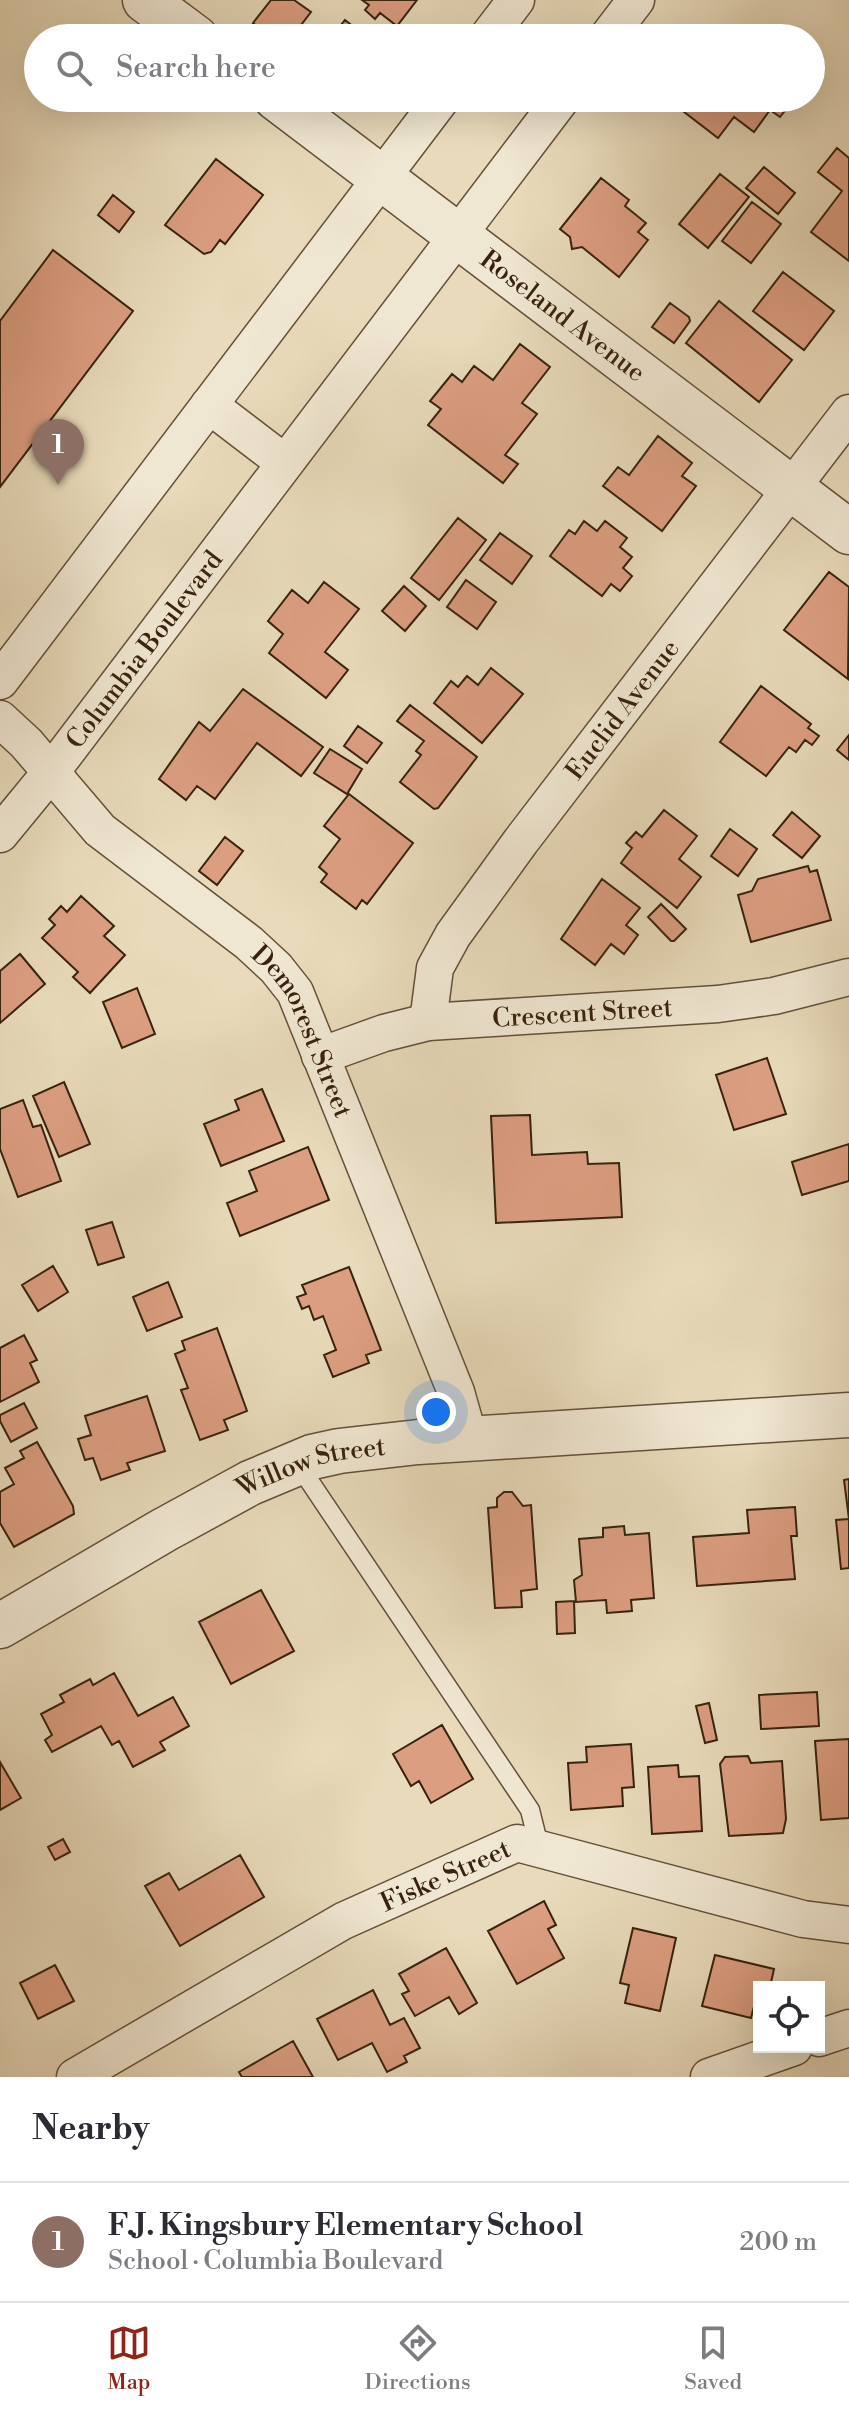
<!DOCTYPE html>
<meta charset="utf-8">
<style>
:root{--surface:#fff;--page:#f7f7f7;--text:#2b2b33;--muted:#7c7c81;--line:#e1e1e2;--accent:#8f2418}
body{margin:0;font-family:"Libre Bodoni",serif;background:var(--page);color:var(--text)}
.controls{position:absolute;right:24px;bottom:24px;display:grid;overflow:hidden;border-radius:0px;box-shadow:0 8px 32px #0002}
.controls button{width:72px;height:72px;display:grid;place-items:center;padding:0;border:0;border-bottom:2px solid var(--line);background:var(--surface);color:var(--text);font:40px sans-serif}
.you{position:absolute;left:436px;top:1412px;width:28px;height:28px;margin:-20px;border:6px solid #fff;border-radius:50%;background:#1a73e8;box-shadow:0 0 0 12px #1a73e833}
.badge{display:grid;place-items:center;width:52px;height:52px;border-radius:50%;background:var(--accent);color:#fff;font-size:26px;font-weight:700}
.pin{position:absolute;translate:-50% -66px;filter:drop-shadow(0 2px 4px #0008)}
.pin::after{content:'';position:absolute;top:42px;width:28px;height:24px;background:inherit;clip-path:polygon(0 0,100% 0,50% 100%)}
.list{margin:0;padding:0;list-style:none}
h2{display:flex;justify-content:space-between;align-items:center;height:104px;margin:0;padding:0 32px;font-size:34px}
h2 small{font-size:26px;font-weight:400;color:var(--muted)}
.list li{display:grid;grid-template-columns:52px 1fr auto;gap:24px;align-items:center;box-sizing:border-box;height:120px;padding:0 32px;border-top:2px solid var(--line)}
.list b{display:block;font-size:30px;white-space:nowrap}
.list p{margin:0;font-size:26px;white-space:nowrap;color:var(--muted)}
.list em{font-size:26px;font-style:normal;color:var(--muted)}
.icon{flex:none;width:44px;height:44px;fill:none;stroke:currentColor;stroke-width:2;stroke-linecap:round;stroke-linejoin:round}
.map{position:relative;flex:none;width:849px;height:2077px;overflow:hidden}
.search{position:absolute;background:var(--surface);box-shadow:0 8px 32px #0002;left:24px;right:24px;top:24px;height:88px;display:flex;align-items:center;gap:20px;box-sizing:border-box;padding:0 28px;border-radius:44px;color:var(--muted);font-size:30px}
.sheet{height:224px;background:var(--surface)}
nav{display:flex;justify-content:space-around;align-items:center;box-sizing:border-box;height:112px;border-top:2px solid var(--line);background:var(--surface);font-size:22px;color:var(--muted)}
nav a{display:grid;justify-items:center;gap:4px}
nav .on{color:var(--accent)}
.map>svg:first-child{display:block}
.building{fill:#dc9e81;stroke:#38220e;stroke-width:2}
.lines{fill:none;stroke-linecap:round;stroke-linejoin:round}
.service-casing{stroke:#645039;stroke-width:21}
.minor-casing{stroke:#645039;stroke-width:39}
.tertiary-casing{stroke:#645039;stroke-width:47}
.service{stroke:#f0e7d2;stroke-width:18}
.minor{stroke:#f0e7d2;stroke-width:36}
.tertiary{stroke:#f0e7d2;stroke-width:44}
.labels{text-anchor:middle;stroke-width:6;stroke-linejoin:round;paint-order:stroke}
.street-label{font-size:26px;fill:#38220e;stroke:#f0e7d2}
</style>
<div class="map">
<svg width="849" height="2077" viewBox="0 0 849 2077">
<rect width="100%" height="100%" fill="#e8daba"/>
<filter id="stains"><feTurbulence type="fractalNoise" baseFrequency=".0025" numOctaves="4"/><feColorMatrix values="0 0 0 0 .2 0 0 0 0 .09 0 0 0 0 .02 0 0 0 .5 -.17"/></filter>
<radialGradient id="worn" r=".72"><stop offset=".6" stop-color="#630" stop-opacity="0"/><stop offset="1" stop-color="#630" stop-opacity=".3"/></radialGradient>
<path class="building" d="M271,0H294L311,12L291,38H272L253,23Z
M362,0H417L397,26L380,13L375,19L365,10L369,5Z
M345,20L368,38H331Z
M687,98H795L780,117L770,110L754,132L734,117L718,138L679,108Z
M837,148L849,158V261L811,232L842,191L818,172Z
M216,159L263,195L225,244L220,240L211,252L204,254L165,225Z
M764,167L795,193L778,214L746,188Z
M720,174L749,197L708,248L679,224Z
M601,178L629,200L625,206L646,223L638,232L648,240L619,277L582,247L572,249L570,237L560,229Z
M113,195L134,212L119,232L98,215Z
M752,202L781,224L751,263L722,241Z
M53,250L133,311L0,487V321Z
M783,272L834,311L804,350L753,311Z
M719,301L792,360L759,402L686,343Z
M670,303L689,317L690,321L674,343L652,327Z
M520,344L550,367L522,403L537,414L505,455L518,464L503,483L428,425L441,409L430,401L452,374L462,382L474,366L493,380Z
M658,436L692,463L682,476L696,486L662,531L603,486L618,467L629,475Z
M458,518L486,540L439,600L411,578Z
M584,521L597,531L605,521L627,538L620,547L632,557L623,568L632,576L620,591L611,584L602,596L550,556L569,530L575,534Z
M500,533L532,556L512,584L480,560Z
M829,572L849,587L848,679L784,630Z
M466,580L496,602L477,629L447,607Z
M324,582L359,609L325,652L348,670L326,698L269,653L283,634L268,621L292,590L308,603Z
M404,586L426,606L405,631L382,611Z
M491,668L523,694L482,743L434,703L451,681L458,687L467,676L478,685Z
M761,686L811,724L808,728L819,736L812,745L805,740L796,752L789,747L766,776L720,742Z
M243,689L323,747L301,776L257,743L215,799L197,786L186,800L159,779L199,722L210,731Z
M410,705L477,757L438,808L434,809L400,782L421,755L416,751L424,741L397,721Z
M358,726L382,743L367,763L344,746Z
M849,735V760L837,750Z
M330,749L362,769L347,794L314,773Z
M349,794L413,843L367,904L362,900L356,909L321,882L327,874L319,867L340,839L324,826Z
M664,810L697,836L679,859L701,877L677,908L621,863L632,848L626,843L636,832L642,837Z
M792,812L820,836L802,858L773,835Z
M730,829L757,849L738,876L711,856Z
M225,837L243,851L217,885L199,871Z
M808,866L810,872L817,870L831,920L751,942L738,895L752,891L758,879Z
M602,879L640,908L626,925L638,935L624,954L611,944L595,965L561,939Z
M81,896L114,926L104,936L125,955L90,993L73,977L78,972L42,938L55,925L49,919L61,906L67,912Z
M661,904L686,929L674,941H671L648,917Z
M20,954L45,984L0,1023V971Z
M137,988L155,1034L122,1048L103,1002Z
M767,1058L786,1114L734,1130L716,1075Z
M64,1082L90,1144L59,1157L33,1096Z
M262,1089L284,1141L221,1166L204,1124L239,1110L235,1100Z
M23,1100L33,1127L41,1125L61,1181L18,1197L0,1149V1109Z
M530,1115L532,1155L587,1152L588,1164L619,1163L622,1217L496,1223L491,1116Z
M849,1144V1181L802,1195L792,1162Z
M308,1147L329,1200L240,1236L227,1203L257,1191L249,1171Z
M112,1222L124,1257L98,1265L86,1230Z
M53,1266L68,1292L38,1311L22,1285Z
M349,1267L381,1350L366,1355L369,1363L333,1377L324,1355L336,1350L323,1316L314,1320L309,1306L302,1309L297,1297L306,1294L302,1285Z
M168,1282L182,1317L147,1331L133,1297Z
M217,1328L247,1411L224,1420L228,1430L200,1440L181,1390L188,1388L175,1354L185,1350L182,1341Z
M24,1335L37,1360L30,1363L39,1382L0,1402V1348Z
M147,1396L165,1451L127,1463L130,1470L101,1480L93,1458L85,1460L78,1439L91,1435L85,1416Z
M24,1403L37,1428L11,1442L0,1421V1415Z
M37,1442L73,1506L74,1514L14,1547L0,1523V1492L14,1484L5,1468L24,1458L20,1451Z
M849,1479V1519L844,1480Z
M504,1492H512L523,1506L531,1505L537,1589L521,1591L522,1607L495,1608L488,1508L497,1507V1498Z
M795,1507L797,1536H791L795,1579L697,1586L693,1537L749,1533L747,1510Z
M849,1519V1568L841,1569L836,1520Z
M624,1526L625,1535L649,1533L654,1598L631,1600L632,1611L607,1613L606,1600L576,1602L574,1580L582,1575L579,1539L603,1537V1528Z
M261,1590L294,1651L231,1684L199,1622Z
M574,1601L575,1633L557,1634L556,1602Z
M114,1673L138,1716L173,1697L189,1726L160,1742L165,1750L133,1767L119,1741L112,1745L101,1726L52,1752L45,1740L52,1735L41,1714L64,1702L60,1695L90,1679L93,1685Z
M817,1692L819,1726L761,1729L759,1695Z
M709,1703L717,1740L705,1743L696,1706Z
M442,1725L473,1779L431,1803L419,1781L411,1786L393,1754Z
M849,1739V1818L821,1820L815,1741Z
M631,1744L634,1787L622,1788L623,1806L571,1810L568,1763L587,1762L586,1747Z
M748,1756L751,1763L782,1761L786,1819L783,1833L729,1836L720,1764L725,1757Z
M0,1762L21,1798L0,1810Z
M678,1765L679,1777L699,1776L702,1831L652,1834L648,1767Z
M63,1839L70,1852L55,1860L48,1847Z
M240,1855L264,1897L180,1946L145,1886L169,1873L179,1890Z
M544,1901L556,1925L548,1929L564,1958L517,1984L488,1931Z
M633,1928L676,1938L660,2011L625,2003L629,1985L620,1983Z
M446,1948L477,2003L459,2014L449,1997L415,2016L402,1994L409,1991L399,1974Z
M715,1955L774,1969L770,1987H759L751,2018L702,2006Z
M55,1965L74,2001L38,2019L20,1983Z
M373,1990L390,2025L404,2018L420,2048L404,2056L407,2062L387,2072L372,2043L338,2060L317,2019Z
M293,2041L313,2077H242L239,2072Z"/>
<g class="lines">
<g class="service-casing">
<path id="service" d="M298,1464L530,1810L540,1850"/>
</g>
<g class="minor-casing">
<g id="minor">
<path d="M487,38L516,0"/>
<path d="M607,38L636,0"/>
<path d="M209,405L285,463"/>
<path d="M0,681L442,98"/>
<path id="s1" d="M0,719L26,743L100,830L249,943L276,968L295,992L456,1392L469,1438"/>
<path id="s2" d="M0,834L51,772L562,98"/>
<path id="s3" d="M428,1022L435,968L453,935L521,841L849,413"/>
<path id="s4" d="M320,1056L384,1033L428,1022L718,1004L774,996L849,977"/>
<path d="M819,2038L849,2028"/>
<path id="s5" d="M75,2077L343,1921L517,1843L803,1919L849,1925"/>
<path d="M709,2077L794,2047"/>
</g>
</g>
<g class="tertiary-casing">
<g id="tertiary">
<path d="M145,0L196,38"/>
<path id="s6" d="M276,98L849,532"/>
<path id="s7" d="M0,1626L164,1530L250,1483L312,1457L339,1451L418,1442L849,1415"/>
</g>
</g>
<use href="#service" class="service"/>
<use href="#minor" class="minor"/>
<use href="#tertiary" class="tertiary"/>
</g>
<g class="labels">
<g class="street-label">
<text dy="9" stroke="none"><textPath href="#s6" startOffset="360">Roseland Avenue</textPath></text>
<text dy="9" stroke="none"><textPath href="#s2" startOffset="234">Columbia Boulevard</textPath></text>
<text dy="9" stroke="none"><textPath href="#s3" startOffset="374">Euclid Avenue</textPath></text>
<text dy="9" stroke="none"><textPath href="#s4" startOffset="268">Crescent Street</textPath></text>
<text dy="9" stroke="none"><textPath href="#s1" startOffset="442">Demorest Street</textPath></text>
<text dy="9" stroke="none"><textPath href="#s7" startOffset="352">Willow Street</textPath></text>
<text dy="9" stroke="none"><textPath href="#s5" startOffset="422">Fiske Street</textPath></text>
</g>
</g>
<rect width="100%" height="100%" filter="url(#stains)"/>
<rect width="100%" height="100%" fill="url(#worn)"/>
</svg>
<div class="controls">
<button><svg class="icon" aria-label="locate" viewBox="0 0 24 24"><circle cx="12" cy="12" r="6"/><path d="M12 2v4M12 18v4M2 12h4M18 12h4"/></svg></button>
</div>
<div class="you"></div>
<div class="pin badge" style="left:58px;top:485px;background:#8d6e63">1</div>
<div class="search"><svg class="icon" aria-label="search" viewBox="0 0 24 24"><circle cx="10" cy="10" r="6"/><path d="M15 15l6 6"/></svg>Search here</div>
</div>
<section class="sheet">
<h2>Nearby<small></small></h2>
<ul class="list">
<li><span class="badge" style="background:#8d6e63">1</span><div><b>F.J. Kingsbury Elementary School</b><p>School · Columbia Boulevard</p></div><em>200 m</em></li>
</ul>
</section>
<nav>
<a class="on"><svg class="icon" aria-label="map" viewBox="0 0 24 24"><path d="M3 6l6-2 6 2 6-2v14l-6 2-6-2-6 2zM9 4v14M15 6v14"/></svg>Map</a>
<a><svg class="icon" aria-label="directions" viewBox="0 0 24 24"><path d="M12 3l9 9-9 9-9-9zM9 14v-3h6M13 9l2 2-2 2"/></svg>Directions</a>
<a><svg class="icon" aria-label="saved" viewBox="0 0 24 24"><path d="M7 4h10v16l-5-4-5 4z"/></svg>Saved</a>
</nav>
